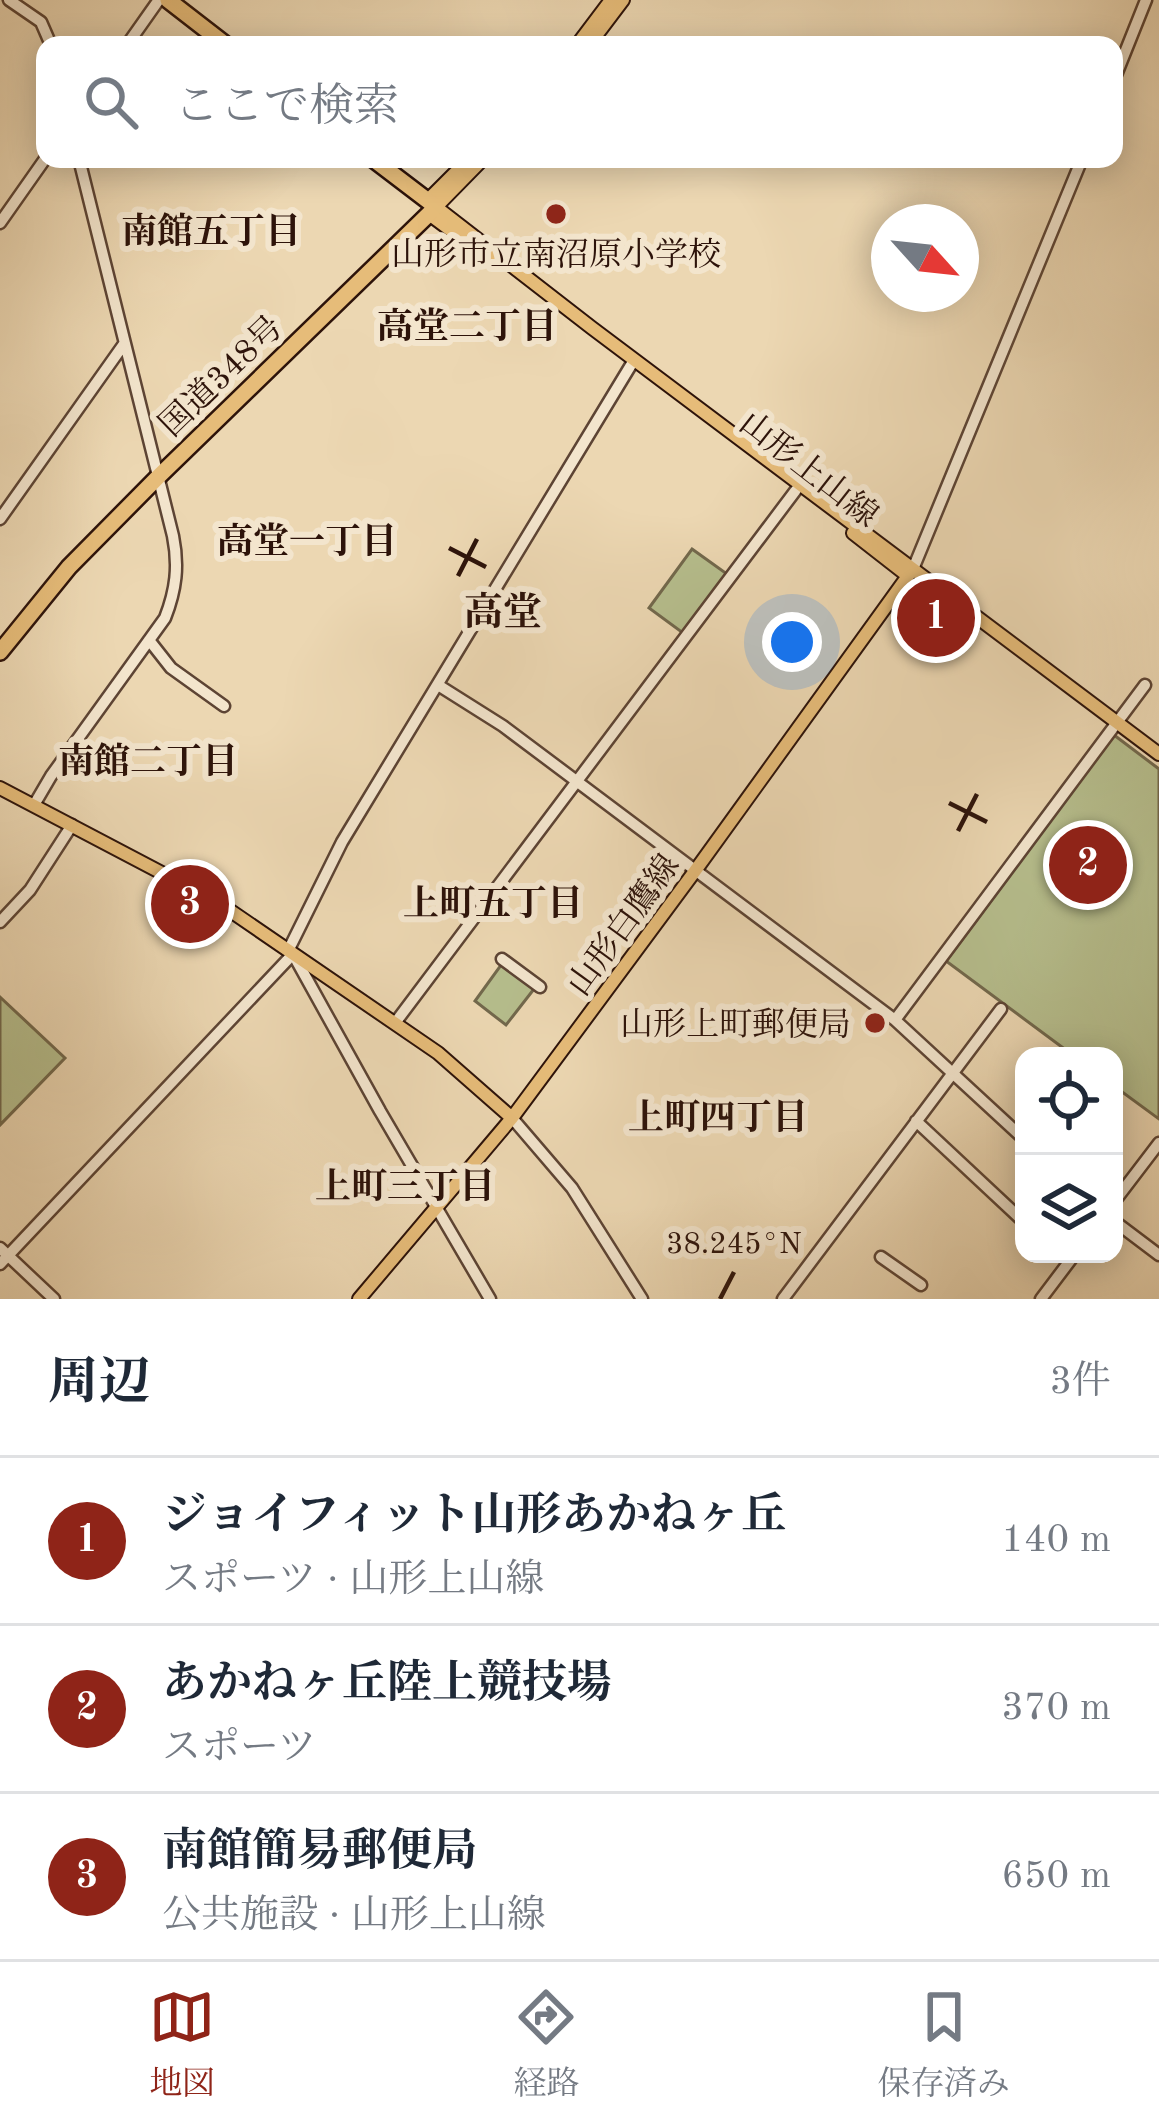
<!DOCTYPE html>
<html lang="ja">
<meta charset="utf-8">
<style>
:root{--surface:#fff;--page:#f2f2f3;--text:#1f2937;--muted:#747a83;--line:#e0e1e3;--accent:#8f2418}
body{margin:0;font-family:"Old Standard TT","Noto Serif JP",serif;background:var(--page);color:var(--text)}
.controls{position:absolute;right:36px;bottom:36px;display:grid;overflow:hidden;border-radius:24px;box-shadow:0 6px 30px #0003}
.controls button{width:108px;height:108px;display:grid;place-items:center;padding:0;border:0;border-bottom:3px solid var(--line);background:var(--surface);color:var(--text);font:60px sans-serif}
.compass{position:absolute;left:871px;top:204px;width:108px;height:108px;border-radius:50%;background:var(--surface);box-shadow:0 6px 30px #0003;rotate:117deg}
.you{position:absolute;left:792px;top:642px;width:42px;height:42px;margin:-30px;border:9px solid #fff;border-radius:50%;background:#1a73e8;box-shadow:0 0 0 18px #1a73e833}
.badge{display:grid;place-items:center;width:78px;height:78px;border-radius:50%;background:var(--accent);color:#fff;font-size:39px;font-weight:700}
.pin{position:absolute;translate:-50% -50%;border:6px solid #fff;box-shadow:0 3px 12px #0006}
.list{margin:0;padding:0;list-style:none}
h2{display:flex;justify-content:space-between;align-items:center;height:156px;margin:0;padding:0 48px;font-size:51px}
h2 small{font-size:39px;font-weight:400;color:var(--muted)}
.list li{display:grid;grid-template-columns:78px 1fr auto;gap:36px;align-items:center;box-sizing:border-box;height:168px;padding:0 48px;border-top:3px solid var(--line)}
.list b{display:block;font-size:45px;white-space:nowrap}
.list p{margin:0;font-size:39px;white-space:nowrap;color:var(--muted)}
.list em{font-size:39px;font-style:normal;color:var(--muted)}
.icon{flex:none;width:66px;height:66px;fill:none;stroke:currentColor;stroke-width:2;stroke-linecap:round;stroke-linejoin:round}
.map{position:relative;flex:none;width:1159px;height:1299px;overflow:hidden}
.search{position:absolute;background:var(--surface);box-shadow:0 6px 30px #0003;left:36px;right:36px;top:36px;height:132px;display:flex;align-items:center;gap:30px;box-sizing:border-box;padding:0 42px;border-radius:24px;color:var(--muted);font-size:45px}
.sheet{height:660px;background:var(--surface)}
nav{display:flex;justify-content:space-around;align-items:center;box-sizing:border-box;height:168px;border-top:3px solid var(--line);background:var(--surface);font-size:33px;color:var(--muted)}
nav a{display:grid;justify-items:center;gap:6px}
nav .on{color:var(--accent)}
.map>svg:first-child{display:block}
.green{fill:#b6be8d;stroke:#72684c;stroke-width:3}
.lines{fill:none;stroke-linecap:round;stroke-linejoin:round}
.minor-casing{stroke:#5d4434;stroke-width:15}
.major-casing{stroke:#2d130a;stroke-width:16}
.highway-casing{stroke:#2d130a;stroke-width:20}
.minor{stroke:#f3e5cd;stroke-width:10}
.major{stroke:#e6bc79;stroke-width:12}
.highway{stroke:#e6bc79;stroke-width:15}
.ticks{fill:none;stroke:#2d130a;stroke-width:4.5}
.poi-dot{fill:#8f2418;stroke:#f3e5cd;stroke-width:4.5}
.labels{text-anchor:middle;stroke-width:12;stroke-linejoin:round;paint-order:stroke}
.poi-label{font-size:33px;fill:#2d130a;stroke:#f3e5cd}
.street-label{font-size:33px;fill:#2d130a;stroke:#f3e5cd}
.neighbourhood-label{font-size:36px;font-weight:bold;fill:#2d130a;stroke:#f3e5cd}
.quarter-label{font-size:39px;font-weight:bold;fill:#2d130a;stroke:#f3e5cd}
.ticks-label{font-size:30px;text-anchor:middle;fill:#2d130a;stroke:#f3e5cd;stroke-width:12;stroke-linejoin:round;paint-order:stroke}
</style>
<div class="map">
<svg width="1159" height="1299" viewBox="0 0 1159 1299">
<rect width="100%" height="100%" fill="#ecd7b2"/>
<filter id="stains"><feTurbulence type="fractalNoise" baseFrequency=".00167" numOctaves="4"/><feColorMatrix values="0 0 0 0 .2 0 0 0 0 .09 0 0 0 0 .02 0 0 0 .5 -.17"/></filter>
<radialGradient id="worn" r=".72"><stop offset=".6" stop-color="#630" stop-opacity="0"/><stop offset="1" stop-color="#630" stop-opacity=".3"/></radialGradient>
<path class="green" d="M692,549L727,574L683,633L649,608Z
M1114,735L1159,769V1119L1114,1086V1056H1074L946,961Z
M501,965L534,989L506,1025L475,1001Z
M0,997L65,1058L0,1125Z"/>
<g class="lines">
<g class="minor-casing">
<path id="minor" d="M9,0L41,22L51,45
M127,45L158,1
M1114,80L1146,0
M0,223L45,159
M0,519L124,344
M913,569L1082,159
M149,640L171,668L224,706
M438,685L503,726L895,1020L1024,1139
M34,805L51,776L165,618C176,590 179,566 173,536L79,159
M0,922L30,890L72,825
M288,951L342,842L631,365
M502,959L540,987
M895,1020L1145,685
M395,1023L796,490
M512,1118L572,1188L642,1299
M916,1121L1024,1222
M1114,1202L1159,1143
M1114,1221L1159,1255
M0,1248L54,1299
M881,1257L921,1285
M0,1264L293,954L380,1111L490,1299
M783,1299L1001,1009
M1041,1299L1075,1254"/>
</g>
<g class="major-casing">
<path id="major" d="M577,45L611,0
M589,45L623,0
M483,159L436,207L592,328L1159,754
M428,200L469,159
M429,214L492,261
M853,533L903,572
M0,788L219,903L438,1053L512,1118
M359,1299L512,1118L695,871L913,569"/>
</g>
<g class="highway-casing">
<path id="highway" d="M168,0L226,45
M0,652L69,567L157,478L436,207L373,159"/>
</g>
<use href="#minor" class="minor"/>
<use href="#major" class="major"/>
<use href="#highway" class="highway"/>
</g>
<path class="ticks" d="M449,548L486,567M458,576L477,539M949,803L987,822M958,831L977,794M720,1299L734,1272"/>
<g class="poi-dot">
<circle cx="556" cy="214" r="12"/>
<circle cx="875" cy="1023" r="12"/>
</g>
<g class="labels">
<g class="poi-label">
<text x="556" y="265">山形市立南沼原小学校</text>
<text x="851" y="1035" text-anchor="end">山形上町郵便局</text>
</g>
<g class="street-label">
<text transform="translate(220 375) rotate(-44)" y="12">国道348号</text>
<text transform="translate(810 468) rotate(38)" y="12">山形上山線</text>
<text transform="translate(622 924) rotate(-54)" y="12">山形白鷹線</text>
</g>
<g class="neighbourhood-label">
<text x="211" y="243">南館五丁目</text>
<text x="467" y="338">高堂二丁目</text>
<text x="307" y="553">高堂一丁目</text>
<text x="148" y="773">南館二丁目</text>
<text x="493" y="915">上町五丁目</text>
<text x="718" y="1129">上町四丁目</text>
<text x="405" y="1198">上町三丁目</text>
</g>
<g class="quarter-label">
<text x="503" y="625">高堂</text>
</g>
</g>
<g class="ticks-label">
<text x="734" y="1253">38.245°N</text>
</g>
<rect width="100%" height="100%" filter="url(#stains)"/>
<rect width="100%" height="100%" fill="url(#worn)"/>
</svg>
<div class="controls">
<button><svg class="icon" aria-label="locate" viewBox="0 0 24 24"><circle cx="12" cy="12" r="6"/><path d="M12 2v4M12 18v4M2 12h4M18 12h4"/></svg></button>
<button><svg class="icon" aria-label="layers" viewBox="0 0 24 24"><path d="M12 4l9 5-9 5-9-5zM3 14l9 5 9-5"/></svg></button>
</div>
<svg class="compass" viewBox="-18 -18 36 36"><path d="M0-13l5 13h-10z" fill="#e53935"/><path d="M0 13l5-13h-10z" fill="#747a83"/></svg>
<div class="you"></div>
<div class="pin badge" style="left:936px;top:618px">1</div>
<div class="pin badge" style="left:1088px;top:865px">2</div>
<div class="pin badge" style="left:190px;top:904px">3</div>
<div class="search"><svg class="icon" aria-label="search" viewBox="0 0 24 24"><circle cx="10" cy="10" r="6"/><path d="M15 15l6 6"/></svg>ここで検索</div>
</div>
<section class="sheet">
<h2>周辺<small>3件</small></h2>
<ul class="list">
<li><span class="badge">1</span><div><b>ジョイフィット山形あかねヶ丘</b><p>スポーツ · 山形上山線</p></div><em>140 m</em></li>
<li><span class="badge">2</span><div><b>あかねヶ丘陸上競技場</b><p>スポーツ</p></div><em>370 m</em></li>
<li><span class="badge">3</span><div><b>南館簡易郵便局</b><p>公共施設 · 山形上山線</p></div><em>650 m</em></li>
</ul>
</section>
<nav>
<a class="on"><svg class="icon" aria-label="map" viewBox="0 0 24 24"><path d="M3 6l6-2 6 2 6-2v14l-6 2-6-2-6 2zM9 4v14M15 6v14"/></svg>地図</a>
<a><svg class="icon" aria-label="directions" viewBox="0 0 24 24"><path d="M12 3l9 9-9 9-9-9zM9 14v-3h6M13 9l2 2-2 2"/></svg>経路</a>
<a><svg class="icon" aria-label="saved" viewBox="0 0 24 24"><path d="M7 4h10v16l-5-4-5 4z"/></svg>保存済み</a>
</nav>
